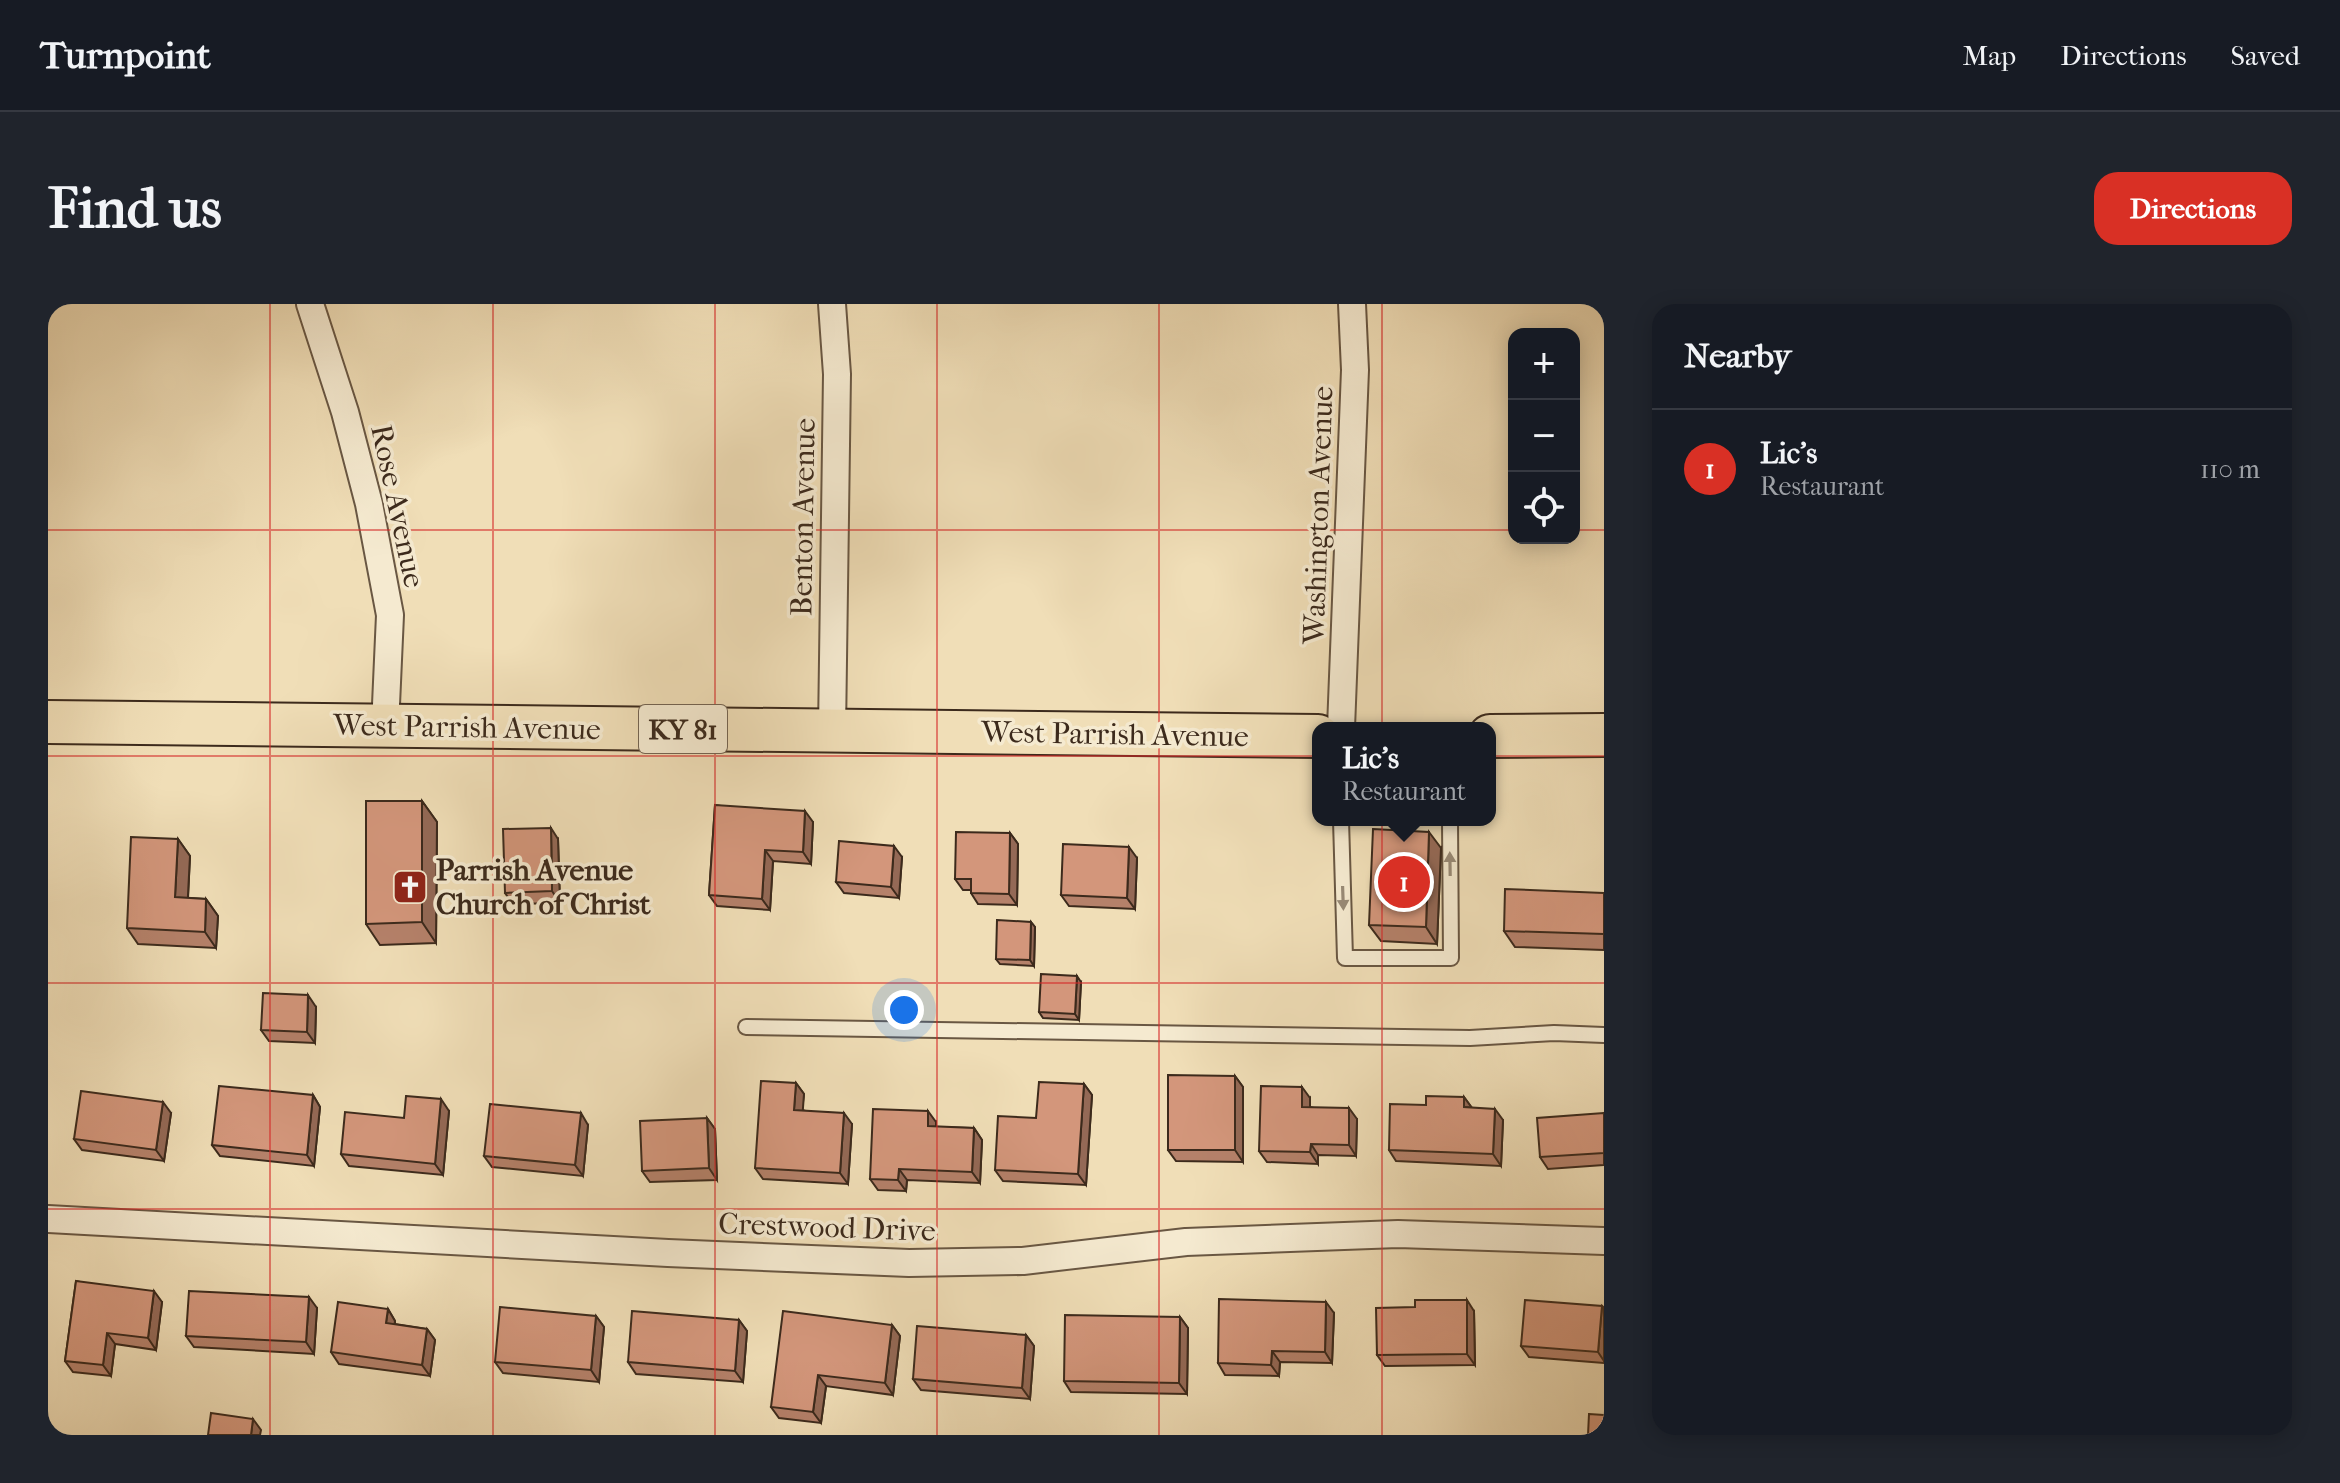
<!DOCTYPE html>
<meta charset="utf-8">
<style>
:root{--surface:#171b24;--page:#20242c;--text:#f1f3f6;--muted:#9ea1a6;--line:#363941;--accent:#d93025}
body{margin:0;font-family:"IM FELL French Canon",serif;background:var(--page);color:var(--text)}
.controls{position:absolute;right:24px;top:24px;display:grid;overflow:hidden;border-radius:16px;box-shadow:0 4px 20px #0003}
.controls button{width:72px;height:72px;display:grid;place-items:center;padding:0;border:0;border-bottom:2px solid var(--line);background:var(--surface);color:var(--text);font:40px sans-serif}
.you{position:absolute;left:856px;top:706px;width:28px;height:28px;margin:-20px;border:6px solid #fff;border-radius:50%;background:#1a73e8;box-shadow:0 0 0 12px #1a73e833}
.badge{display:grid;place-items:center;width:52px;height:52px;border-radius:50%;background:var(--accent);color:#fff;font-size:26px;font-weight:700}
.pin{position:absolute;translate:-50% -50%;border:4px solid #fff;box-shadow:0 2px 8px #0006}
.popup{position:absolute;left:1264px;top:418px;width:184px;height:104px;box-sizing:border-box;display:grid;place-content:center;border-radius:16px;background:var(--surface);filter:drop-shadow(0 2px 6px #0005);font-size:26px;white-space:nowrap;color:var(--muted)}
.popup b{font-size:30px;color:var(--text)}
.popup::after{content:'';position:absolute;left:50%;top:100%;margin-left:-16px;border:16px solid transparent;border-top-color:var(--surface)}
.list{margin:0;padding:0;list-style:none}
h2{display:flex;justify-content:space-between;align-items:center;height:104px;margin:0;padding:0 32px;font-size:34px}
h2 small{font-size:26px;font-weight:400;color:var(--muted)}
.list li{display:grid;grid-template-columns:52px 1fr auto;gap:24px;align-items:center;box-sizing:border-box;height:120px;padding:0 32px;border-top:2px solid var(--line)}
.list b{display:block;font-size:30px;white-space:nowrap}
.list p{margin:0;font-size:26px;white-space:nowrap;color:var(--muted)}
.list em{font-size:26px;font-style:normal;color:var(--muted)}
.icon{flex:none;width:44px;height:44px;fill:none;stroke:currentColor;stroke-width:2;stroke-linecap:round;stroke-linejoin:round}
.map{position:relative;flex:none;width:1556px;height:1131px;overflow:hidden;border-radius:24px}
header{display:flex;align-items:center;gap:48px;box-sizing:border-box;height:112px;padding:0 40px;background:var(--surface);border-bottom:2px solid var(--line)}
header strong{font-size:38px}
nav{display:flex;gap:44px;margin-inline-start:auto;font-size:28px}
.intro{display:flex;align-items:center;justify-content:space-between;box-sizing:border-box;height:192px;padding:0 48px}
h1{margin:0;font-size:56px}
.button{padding:20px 36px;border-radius:24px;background:var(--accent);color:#fff;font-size:28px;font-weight:700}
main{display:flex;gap:48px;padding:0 48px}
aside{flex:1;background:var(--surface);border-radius:24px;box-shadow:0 4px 20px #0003}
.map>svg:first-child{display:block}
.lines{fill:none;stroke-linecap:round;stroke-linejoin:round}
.service-casing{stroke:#695743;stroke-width:18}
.minor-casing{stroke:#695743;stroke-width:30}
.primary-casing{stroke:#3c2a1c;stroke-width:46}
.service{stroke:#f5ead0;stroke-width:14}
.minor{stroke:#f5ead0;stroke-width:26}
.primary{stroke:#f0deb7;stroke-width:42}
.wall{fill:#b5816a;stroke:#3c2a1c;stroke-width:2}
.shaded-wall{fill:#946956;stroke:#3c2a1c;stroke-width:2}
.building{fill:#d3967b;stroke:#3c2a1c;stroke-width:2}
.oneway{fill:#988a76}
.grid{fill:none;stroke:#d62828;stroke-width:2;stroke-opacity:0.55}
.labels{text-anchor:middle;stroke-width:7;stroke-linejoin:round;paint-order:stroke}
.shield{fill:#f5ead0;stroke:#746452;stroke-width:2}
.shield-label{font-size:28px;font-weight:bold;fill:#3c2a1c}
.street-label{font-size:30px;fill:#3c2a1c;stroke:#f5ead0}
.poi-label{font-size:30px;font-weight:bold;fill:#3c2a1c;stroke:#f5ead0;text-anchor:start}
</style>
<header>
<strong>Turnpoint</strong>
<nav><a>Map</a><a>Directions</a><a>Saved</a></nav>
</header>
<div class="intro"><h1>Find us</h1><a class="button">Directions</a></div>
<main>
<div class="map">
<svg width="1556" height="1131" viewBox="0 0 1556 1131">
<rect width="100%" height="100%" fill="#f0deb7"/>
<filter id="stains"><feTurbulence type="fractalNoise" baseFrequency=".0025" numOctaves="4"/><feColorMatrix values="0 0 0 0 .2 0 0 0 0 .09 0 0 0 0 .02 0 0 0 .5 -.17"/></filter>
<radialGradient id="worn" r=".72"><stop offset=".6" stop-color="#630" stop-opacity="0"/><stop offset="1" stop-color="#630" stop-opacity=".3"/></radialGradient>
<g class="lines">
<g class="service-casing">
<path id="service" d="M1293,516L1297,654H1403L1402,516
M698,723L1422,734L1506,729L1556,731"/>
</g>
<g class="minor-casing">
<path id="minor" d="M262,0L297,108L321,200L342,311L337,423
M784,0L789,70L784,427
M1293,424L1307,66L1304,0
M0,915L620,949L861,959L975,957L1138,938L1350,930L1556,937"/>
</g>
<g class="primary-casing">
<path id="primary" d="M0,418L1270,432
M1442,432L1556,431"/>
</g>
<use href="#service" class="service"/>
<use href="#minor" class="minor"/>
<use href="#primary" class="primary"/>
</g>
<path class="wall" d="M374,497L389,518L388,639L332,641L318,620Z
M667,501L765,518L763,560L725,557L722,606L669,602L661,591Z
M962,529L970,540L969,601L930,600L923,589V586H915L907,575Z
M130,535L142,552L140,594L158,595L170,612L168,644L90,640L79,624Z
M510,535L512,599L465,600L457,589Z
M1393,544L1389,640L1333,637L1321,621Z
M854,553L851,594L796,589L788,578Z
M1089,554L1087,605L1021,602L1013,591Z
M1556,589V646L1467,643L1456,627Z
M983,618L987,623L986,662L952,660L948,655Z
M1033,678L1031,716L995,714L991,708Z
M268,703L267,739L221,737L213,726Z
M1187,772L1195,783V858L1128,857L1120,846Z
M748,779L756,790L754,806L804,820L800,880L715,875L707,864Z
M1036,780L1044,791L1038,881L955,877L947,866L988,814Z
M265,791L272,803L266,862L172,852L164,841Z
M1416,793L1424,804L1455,816L1453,862L1348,857L1341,846Z
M1262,794V803L1309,815L1308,852L1270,851V860L1219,858L1211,847Z
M401,807L395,871L301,862L293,850L356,814Z
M123,809L116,857L34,846L26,835Z
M1556,809V861L1500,865L1492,853Z
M659,814L667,825L669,876L602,878L594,867Z
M888,818V823L926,824L934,836L932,879L859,876L858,887L830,886L822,875Z
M540,821L535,872L444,863L436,852Z
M28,977L114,998L108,1046L67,1040L63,1072L25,1068L17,1057Z
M1554,1002L1556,1004V1059L1481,1053L1473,1042Z
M269,1004L266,1050L146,1043L138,1032Z
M340,1005L347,1017V1020L379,1025L387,1036L382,1072L291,1060L283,1048Z
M1426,1007L1427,1061L1337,1062L1329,1051Z
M1286,1009L1284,1059L1232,1058L1231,1072L1177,1071L1170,1059Z
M548,1012L556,1023L551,1078L455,1069L447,1058Z
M1132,1013L1140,1024L1139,1090L1023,1088L1016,1077Z
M691,1016L699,1027L695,1078L588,1070L580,1058Z
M844,1021L852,1032L845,1091L778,1082L773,1119L731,1114L723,1103Z
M978,1031L986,1042L982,1095L873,1086L865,1075Z"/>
<path class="shaded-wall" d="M374,497L389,518L388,639L374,618Z
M757,507L765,518L763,560L755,548Z
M503,524L510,535L512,599L504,587Z
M1381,528L1393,544L1389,640L1378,623Z
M962,529L970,540L969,601L961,590Z
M130,535L142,552L139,610L127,593Z
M846,542L854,553L851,594L843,583Z
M1081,543L1089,554L1087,605L1079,594Z
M717,546L725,557L722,606L714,595Z
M158,595L170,612L168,644L157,628Z
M983,618L987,623L986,662L982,656Z
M1029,672L1033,678L1031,716L1027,710Z
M260,691L268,703L267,739L259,728Z
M1187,772L1195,783V858L1187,846Z
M748,779L756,790L754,817L746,806Z
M1036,780L1044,791L1038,881L1030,870Z
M1254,783L1262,794V814L1254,803Z
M265,791L272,803L266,862L259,851Z
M1416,793L1424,804L1416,803Z
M393,795L401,807L395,871L387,860Z
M115,798L123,809L116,857L108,846Z
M1301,804L1309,815L1308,852L1301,841Z
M1447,805L1455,816L1453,862L1445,850Z
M880,807L888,818V834L880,822Z
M533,809L540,821L535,872L527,861Z
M796,809L804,820L800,880L792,869Z
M659,814L667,825L669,876L661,864Z
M926,824L934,836L932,879L924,868Z
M1263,840L1270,851V860L1262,848Z
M851,865L859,876L858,887L850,876Z
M106,987L114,998L108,1046L100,1034Z
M261,993L269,1004L266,1050L258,1038Z
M1419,996L1426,1007L1427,1061L1419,1050Z
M1278,998L1286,1009L1284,1059L1277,1048Z
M1554,1002L1556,1004V1057L1550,1048Z
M340,1005L347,1017L345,1030L338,1019Z
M548,1012L556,1023L551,1078L543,1066Z
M1132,1013L1140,1024L1139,1090L1131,1079Z
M691,1016L699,1027L695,1078L687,1067Z
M844,1021L852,1032L845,1091L837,1079Z
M379,1025L387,1036L382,1072L374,1061Z
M59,1029L67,1040L63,1072L55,1061Z
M978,1031L986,1042L982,1095L974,1084Z
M1224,1047L1232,1058L1231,1072L1223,1061Z
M770,1071L778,1082L773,1119L765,1108Z
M205,1115L213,1126L212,1131H203Z"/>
<path class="building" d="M318,497H374V618L318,620Z
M667,501L757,507L755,548L717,546L714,595L661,591Z
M503,524L504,587L457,589L455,525Z
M1325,525L1381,528L1378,623L1321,621Z
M908,528L962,529L961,590L923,589V575H907Z
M83,533L130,535L127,593L158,595L157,628L79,624Z
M791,537L846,542L843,583L788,578Z
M1015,540L1081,543L1079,594L1013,591Z
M1457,585L1556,589V630L1456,627Z
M949,616L983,618L982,656L948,655Z
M993,670L1029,672L1027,710L991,708Z
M215,689L260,691L259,728L213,726Z
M1120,771L1187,772V846H1120Z
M713,777L748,779L746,806L796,809L792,869L707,864Z
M991,778L1036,780L1030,870L947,866L950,812L988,814Z
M171,782L265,791L259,851L164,841Z
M1213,782L1254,783V803L1301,804V841L1263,840L1262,848L1211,847Z
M33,787L115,798L108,846L26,835Z
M358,792L393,795L387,860L293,850L297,808L356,814Z
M1378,792L1416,793V803L1447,805L1445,850L1341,846L1342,800L1378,801Z
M442,800L533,809L527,861L436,852Z
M825,805L880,807V822L926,824L924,868L851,865L850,876L822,875Z
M1556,809V849L1492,853L1489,814Z
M659,814L661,864L594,867L592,817Z
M28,977L106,987L100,1034L59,1029L55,1061L17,1057Z
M141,987L261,993L258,1038L138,1032Z
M1171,995L1278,998L1277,1048L1224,1047L1223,1061L1170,1059Z
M1367,996H1419V1050L1329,1051L1328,1004L1367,1003Z
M1477,996L1554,1002L1550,1048L1473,1042Z
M290,998L340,1005L338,1019L379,1025L374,1061L283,1048Z
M452,1003L548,1012L543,1066L447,1058Z
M584,1007L691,1016L687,1067L580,1058Z
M735,1007L844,1021L837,1079L770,1071L765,1108L723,1103Z
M1017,1011L1132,1013L1131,1079L1016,1077Z
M869,1022L978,1031L974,1084L865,1075Z
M163,1109L205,1115L203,1131H160Z
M1541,1110L1556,1111V1131H1540Z"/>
<defs><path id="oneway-solid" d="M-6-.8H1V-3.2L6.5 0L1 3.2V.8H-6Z" transform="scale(2)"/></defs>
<g class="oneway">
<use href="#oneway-solid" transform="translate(1402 560) rotate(-91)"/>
<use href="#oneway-solid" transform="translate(1295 594) rotate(88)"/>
</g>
<path class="grid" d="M222,0V1131M445,0V1131M667,0V1131M889,0V1131M1111,0V1131M1334,0V1131M0,226H1466M1526,226H1556M0,452H1556M0,679H1556M0,905H1556"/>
<defs>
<g id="church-square" transform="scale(1.8)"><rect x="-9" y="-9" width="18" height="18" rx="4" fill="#8f2418" stroke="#f5ead0"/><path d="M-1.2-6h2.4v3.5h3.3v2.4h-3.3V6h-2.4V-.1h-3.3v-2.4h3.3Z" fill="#fff"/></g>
</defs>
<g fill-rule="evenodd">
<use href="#church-square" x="362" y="583"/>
</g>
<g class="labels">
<rect class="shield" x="591" y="401" width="88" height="48" rx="6"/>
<g class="shield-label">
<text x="635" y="435">KY 81</text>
</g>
<g class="street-label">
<text transform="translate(350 202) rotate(78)" y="10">Rose Avenue</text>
<text transform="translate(1270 211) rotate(-88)" y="10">Washington Avenue</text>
<text transform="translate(755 213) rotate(-89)" y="10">Benton Avenue</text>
<text transform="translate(419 423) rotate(1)" y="10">West Parrish Avenue</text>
<text transform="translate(1067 430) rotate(1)" y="10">West Parrish Avenue</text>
<text transform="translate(779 923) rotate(2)" y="10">Crestwood Drive</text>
</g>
<g class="poi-label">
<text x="388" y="576">Parrish Avenue<tspan x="388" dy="34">Church of Christ</tspan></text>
</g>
</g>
<rect width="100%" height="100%" filter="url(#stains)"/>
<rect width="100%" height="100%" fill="url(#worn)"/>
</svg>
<div class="controls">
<button>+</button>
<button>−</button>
<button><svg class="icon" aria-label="locate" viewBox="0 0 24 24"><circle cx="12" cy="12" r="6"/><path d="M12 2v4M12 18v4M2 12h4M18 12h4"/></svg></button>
</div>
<div class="you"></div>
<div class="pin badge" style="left:1356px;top:578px">1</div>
<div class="popup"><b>Lic's</b>Restaurant</div>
</div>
<aside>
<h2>Nearby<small></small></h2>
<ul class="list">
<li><span class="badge">1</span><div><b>Lic's</b><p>Restaurant</p></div><em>110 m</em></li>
</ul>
</aside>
</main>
